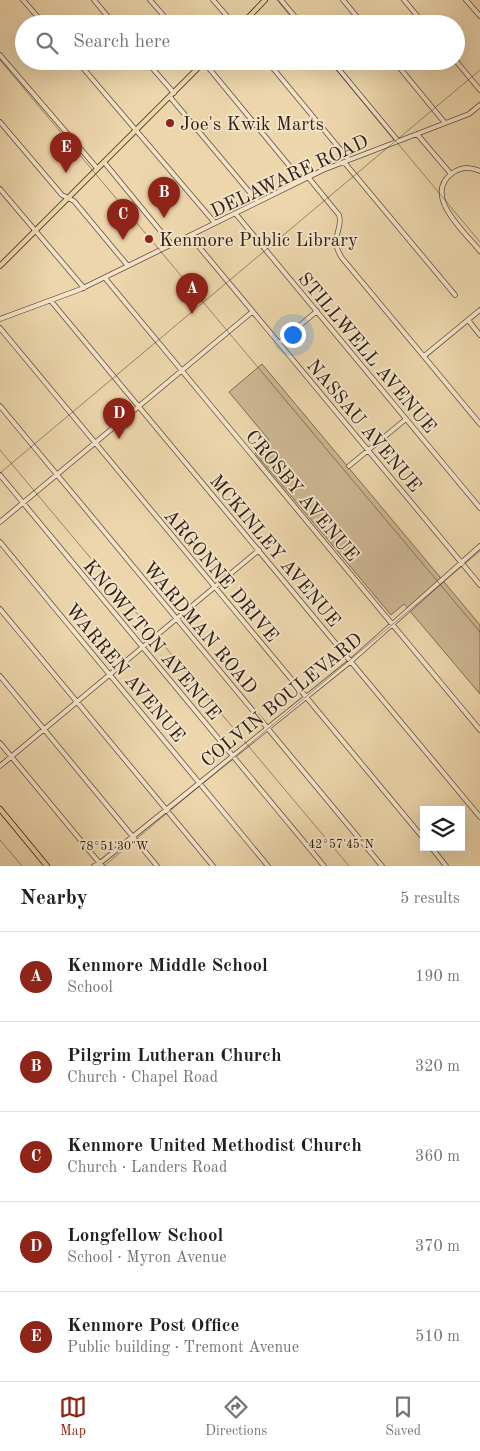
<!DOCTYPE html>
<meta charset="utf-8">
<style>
:root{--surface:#fff;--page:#f2f2f2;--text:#202124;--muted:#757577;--line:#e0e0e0;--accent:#8f2418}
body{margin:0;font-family:"Old Standard TT",serif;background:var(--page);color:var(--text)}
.controls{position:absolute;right:15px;bottom:15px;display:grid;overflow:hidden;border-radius:0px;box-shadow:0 5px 20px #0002}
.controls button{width:45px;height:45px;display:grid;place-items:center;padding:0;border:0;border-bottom:1px solid var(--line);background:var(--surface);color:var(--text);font:25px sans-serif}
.you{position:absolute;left:292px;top:334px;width:18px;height:18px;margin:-12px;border:4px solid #fff;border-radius:50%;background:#1a73e8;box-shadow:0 0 0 8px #1a73e833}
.badge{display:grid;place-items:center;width:32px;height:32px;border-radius:50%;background:var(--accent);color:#fff;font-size:16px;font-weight:700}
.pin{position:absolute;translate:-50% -41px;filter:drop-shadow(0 1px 2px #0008)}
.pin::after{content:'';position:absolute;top:26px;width:18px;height:15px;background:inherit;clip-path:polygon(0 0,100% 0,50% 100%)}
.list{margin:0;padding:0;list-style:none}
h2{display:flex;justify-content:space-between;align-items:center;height:65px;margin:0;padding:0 20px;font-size:21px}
h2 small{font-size:16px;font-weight:400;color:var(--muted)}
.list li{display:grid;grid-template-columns:32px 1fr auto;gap:15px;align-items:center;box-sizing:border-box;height:90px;padding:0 20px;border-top:1px solid var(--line)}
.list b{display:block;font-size:19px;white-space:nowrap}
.list p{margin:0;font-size:16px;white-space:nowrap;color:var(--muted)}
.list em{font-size:16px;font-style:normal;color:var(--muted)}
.icon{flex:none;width:28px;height:28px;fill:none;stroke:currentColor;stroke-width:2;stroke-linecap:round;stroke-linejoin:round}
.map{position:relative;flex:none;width:480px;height:866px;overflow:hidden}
.search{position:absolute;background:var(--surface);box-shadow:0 5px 20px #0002;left:15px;right:15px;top:15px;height:55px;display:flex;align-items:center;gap:12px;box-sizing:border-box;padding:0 18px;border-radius:28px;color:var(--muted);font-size:19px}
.sheet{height:515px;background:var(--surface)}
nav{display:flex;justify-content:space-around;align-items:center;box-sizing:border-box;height:70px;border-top:1px solid var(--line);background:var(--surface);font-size:14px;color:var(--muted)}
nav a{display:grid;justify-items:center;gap:2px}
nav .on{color:var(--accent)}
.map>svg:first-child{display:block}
.green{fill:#cdb793;stroke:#7f6c56}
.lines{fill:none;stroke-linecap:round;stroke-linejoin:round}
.minor-casing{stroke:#604e3d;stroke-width:5.5}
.major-casing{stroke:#312018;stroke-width:6}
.minor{stroke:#f3e4c9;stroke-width:4}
.major{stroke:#edd6ac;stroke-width:4.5}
.ticks{fill:none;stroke:#312018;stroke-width:1;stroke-opacity:0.45}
.poi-dot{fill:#8f2418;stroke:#f3e4c9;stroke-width:2}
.labels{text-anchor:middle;stroke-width:4;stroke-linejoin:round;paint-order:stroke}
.poi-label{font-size:19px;fill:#312018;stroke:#f3e4c9;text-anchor:start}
.street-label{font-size:19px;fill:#312018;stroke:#f3e4c9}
.ticks-label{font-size:12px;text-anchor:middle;fill:#312018;stroke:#f3e4c9;stroke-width:4;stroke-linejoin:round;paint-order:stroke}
</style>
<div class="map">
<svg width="480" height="866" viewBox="0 0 480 866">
<rect width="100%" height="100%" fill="#edd6ac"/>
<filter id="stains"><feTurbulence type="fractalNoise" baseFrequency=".004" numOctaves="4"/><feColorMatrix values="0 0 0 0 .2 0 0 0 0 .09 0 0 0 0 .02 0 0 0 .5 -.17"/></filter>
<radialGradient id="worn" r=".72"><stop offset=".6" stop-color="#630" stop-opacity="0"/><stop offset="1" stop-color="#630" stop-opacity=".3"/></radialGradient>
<path class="green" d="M262,364L480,625V694L404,604L391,615L255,453L269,440L229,392Z"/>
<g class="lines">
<g class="minor-casing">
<path id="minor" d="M23,0L44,24
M94,0L114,24
M150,0L171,24
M213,0L234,24
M281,0L301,24
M343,0L363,24
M404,0L424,24
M466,0L480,16
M0,55L97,168
M77,61L215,223
M146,61L174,93
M203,61L301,180
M267,61L349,160
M332,61L398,141
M394,61L445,123
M456,61L480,90
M170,97L257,201
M0,122L62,195L74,201L128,266
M417,134L451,174
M104,162L172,245
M344,162L455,295
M480,171C471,167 462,167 454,172C420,194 465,232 480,251
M308,177L339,215C344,230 328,237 342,258L480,424
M0,189L84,288
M235,213L480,508
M190,236L480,585
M105,278L480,730
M51,301L480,817
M0,319L81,289L323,170L469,114L480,105
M468,320L480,335
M0,328L424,839
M279,343L317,311
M424,356L480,310
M0,406L382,866
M349,466L406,419
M0,475L324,866
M0,522L252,312
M0,542L268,866
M0,609L213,866
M0,676L157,866
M0,743L102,866
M0,766L259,550
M431,847L446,866
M94,866L100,863L351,661L480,546"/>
</g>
<g class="major-casing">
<path id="major" d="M242,24L265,0
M0,266L205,61
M0,809L47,866"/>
</g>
<use href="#minor" class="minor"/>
<use href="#major" class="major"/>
</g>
<path class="ticks" d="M277,0L297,24M0,60L480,632M329,61L480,242M0,450L349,866M0,473L480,70M0,840L22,866M104,866L480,551"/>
<g class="poi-dot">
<circle cx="170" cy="123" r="5"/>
<circle cx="149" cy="239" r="5"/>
</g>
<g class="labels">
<g class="poi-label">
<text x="180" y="130">Joe's Kwik Marts</text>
<text x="159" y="246">Kenmore Public Library</text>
</g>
<g class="street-label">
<text transform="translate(289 175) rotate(-25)" y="7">DELAWARE ROAD</text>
<text transform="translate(368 352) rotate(50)" y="7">STILLWELL AVENUE</text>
<text transform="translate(365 425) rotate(50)" y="7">NASSAU AVENUE</text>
<text transform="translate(303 495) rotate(50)" y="7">CROSBY AVENUE</text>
<text transform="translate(276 550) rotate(50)" y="7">MCKINLEY AVENUE</text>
<text transform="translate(222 575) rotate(50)" y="7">ARGONNE DRIVE</text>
<text transform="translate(201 627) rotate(50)" y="7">WARDMAN ROAD</text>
<text transform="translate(153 639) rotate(50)" y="7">KNOWLTON AVENUE</text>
<text transform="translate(126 672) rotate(50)" y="7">WARREN AVENUE</text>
<text transform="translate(281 699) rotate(-39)" y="7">COLVIN BOULEVARD</text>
</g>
</g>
<g class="ticks-label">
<text x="341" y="848">42°57'45"N</text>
<text x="114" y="850">78°51'30"W</text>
</g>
<rect width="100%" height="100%" filter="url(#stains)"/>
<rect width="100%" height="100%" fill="url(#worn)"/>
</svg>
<div class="controls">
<button><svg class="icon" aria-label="layers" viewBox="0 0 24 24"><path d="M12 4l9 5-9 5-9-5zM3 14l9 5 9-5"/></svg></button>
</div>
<div class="you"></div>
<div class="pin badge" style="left:192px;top:314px">A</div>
<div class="pin badge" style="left:164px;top:218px">B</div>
<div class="pin badge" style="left:123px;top:240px">C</div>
<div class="pin badge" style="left:119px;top:439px">D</div>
<div class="pin badge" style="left:66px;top:173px">E</div>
<div class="search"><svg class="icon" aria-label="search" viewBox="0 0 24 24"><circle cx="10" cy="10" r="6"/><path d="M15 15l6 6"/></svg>Search here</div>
</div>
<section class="sheet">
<h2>Nearby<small>5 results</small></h2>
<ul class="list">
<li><span class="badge">A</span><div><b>Kenmore Middle School</b><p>School</p></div><em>190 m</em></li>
<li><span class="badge">B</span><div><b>Pilgrim Lutheran Church</b><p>Church · Chapel Road</p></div><em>320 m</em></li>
<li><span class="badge">C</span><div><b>Kenmore United Methodist Church</b><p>Church · Landers Road</p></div><em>360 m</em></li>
<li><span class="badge">D</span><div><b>Longfellow School</b><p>School · Myron Avenue</p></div><em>370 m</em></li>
<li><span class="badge">E</span><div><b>Kenmore Post Office</b><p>Public building · Tremont Avenue</p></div><em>510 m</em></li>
</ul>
</section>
<nav>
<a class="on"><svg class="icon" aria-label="map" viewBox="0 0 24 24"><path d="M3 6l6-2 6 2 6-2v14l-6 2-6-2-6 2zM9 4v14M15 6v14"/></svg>Map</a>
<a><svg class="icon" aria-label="directions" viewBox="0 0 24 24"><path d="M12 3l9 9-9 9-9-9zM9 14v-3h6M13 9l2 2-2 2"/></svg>Directions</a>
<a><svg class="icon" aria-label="saved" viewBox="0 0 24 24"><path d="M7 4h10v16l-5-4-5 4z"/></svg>Saved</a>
</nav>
